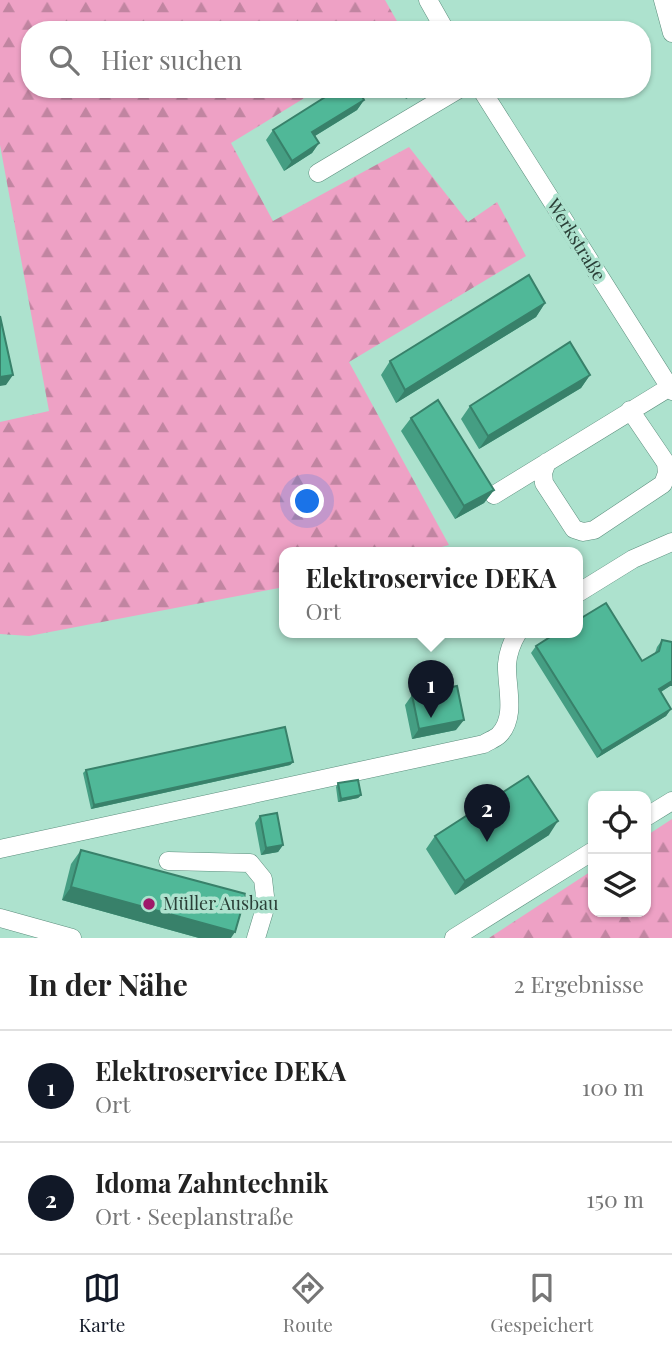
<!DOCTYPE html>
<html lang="de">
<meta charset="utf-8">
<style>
:root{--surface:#fff;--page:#f6f6f6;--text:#222;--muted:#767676;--line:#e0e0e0;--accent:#111827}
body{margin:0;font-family:"Playfair Display",serif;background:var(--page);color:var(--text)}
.controls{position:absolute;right:21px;bottom:21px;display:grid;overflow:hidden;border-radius:14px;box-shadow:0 2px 5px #0004}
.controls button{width:63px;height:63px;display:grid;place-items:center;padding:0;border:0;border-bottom:2px solid var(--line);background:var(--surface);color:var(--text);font:35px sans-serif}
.you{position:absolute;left:308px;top:502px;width:24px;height:24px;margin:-18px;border:5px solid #fff;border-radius:50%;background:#1a73e8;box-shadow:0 0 0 10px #1a73e833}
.badge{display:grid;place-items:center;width:46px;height:46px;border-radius:50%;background:var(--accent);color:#fff;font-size:23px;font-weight:700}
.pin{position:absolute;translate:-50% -58px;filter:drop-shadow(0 2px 4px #0008)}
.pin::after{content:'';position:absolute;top:37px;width:24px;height:21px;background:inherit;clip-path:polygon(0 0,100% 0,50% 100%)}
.popup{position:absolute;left:279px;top:547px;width:304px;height:91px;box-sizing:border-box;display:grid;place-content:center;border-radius:14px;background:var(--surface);filter:drop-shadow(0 2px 5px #0005);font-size:23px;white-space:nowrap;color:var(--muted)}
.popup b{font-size:26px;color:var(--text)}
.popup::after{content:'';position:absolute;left:50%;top:100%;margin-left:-14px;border:14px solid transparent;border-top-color:var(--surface)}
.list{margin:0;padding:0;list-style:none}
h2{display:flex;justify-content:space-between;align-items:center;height:91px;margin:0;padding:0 28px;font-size:30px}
h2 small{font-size:23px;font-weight:400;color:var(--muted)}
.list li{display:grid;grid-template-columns:46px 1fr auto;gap:21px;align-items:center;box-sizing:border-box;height:112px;padding:0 28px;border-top:2px solid var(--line)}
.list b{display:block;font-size:26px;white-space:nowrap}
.list p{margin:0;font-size:23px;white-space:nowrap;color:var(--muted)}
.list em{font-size:23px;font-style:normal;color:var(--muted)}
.icon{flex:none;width:38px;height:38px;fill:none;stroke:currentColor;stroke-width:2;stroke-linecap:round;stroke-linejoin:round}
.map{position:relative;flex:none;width:672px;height:938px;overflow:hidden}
.search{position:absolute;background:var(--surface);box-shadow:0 2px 5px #0004;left:21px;right:21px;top:21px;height:77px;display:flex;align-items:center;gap:18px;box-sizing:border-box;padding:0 24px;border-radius:28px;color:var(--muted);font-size:26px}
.sheet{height:315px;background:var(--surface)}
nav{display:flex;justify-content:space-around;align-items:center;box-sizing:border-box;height:98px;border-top:2px solid var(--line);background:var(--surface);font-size:19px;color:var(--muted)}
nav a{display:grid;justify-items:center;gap:4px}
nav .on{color:var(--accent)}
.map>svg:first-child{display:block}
.forest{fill:url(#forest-firs)}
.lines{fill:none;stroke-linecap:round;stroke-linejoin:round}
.minor-casing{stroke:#5c8e7d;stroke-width:19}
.minor{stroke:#fff;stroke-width:18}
.wall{fill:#459e83}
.shaded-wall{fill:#38816a}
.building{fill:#50b898;stroke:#38816a;stroke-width:2}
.poi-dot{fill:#9e1969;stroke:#ade2ce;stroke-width:2.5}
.labels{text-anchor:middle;stroke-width:7;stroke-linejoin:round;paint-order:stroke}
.street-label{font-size:18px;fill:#2a3f37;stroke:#ade2ce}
.poi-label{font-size:18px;fill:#2a3f37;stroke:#ade2ce;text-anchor:start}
</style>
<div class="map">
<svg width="672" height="938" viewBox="0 0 672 938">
<defs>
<pattern id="forest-firs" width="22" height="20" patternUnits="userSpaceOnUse" patternTransform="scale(1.75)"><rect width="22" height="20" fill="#eea1c5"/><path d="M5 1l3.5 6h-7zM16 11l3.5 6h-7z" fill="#c185a1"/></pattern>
</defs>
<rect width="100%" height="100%" fill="#ade2ce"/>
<path class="forest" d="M0,0H385L402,30H30V89H319L231,143L273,221L409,147L468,222L497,202L526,256L349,362L449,545L423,552H284V587L29,636L0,634V422L49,411L0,145Z
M672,819V938H489L593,870V912H646V836Z"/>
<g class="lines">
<g class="minor-casing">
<path id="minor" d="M428,0L445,30
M663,0L672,33
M481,89L672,391
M318,173L459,89
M547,462L543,473L544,483L574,529L583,532L594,530L663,484L667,473L666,463L630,410
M494,495L670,387
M578,593L633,559L672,542
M646,817L672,801
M0,849L484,744C488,741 495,739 499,735C517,717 506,686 507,664C508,652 512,642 518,632
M168,861L250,863L263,879L266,905L256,938
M0,918L72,938
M454,938L593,851"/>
</g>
<use href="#minor" class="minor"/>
</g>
<path class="wall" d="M338,89H375L363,97L364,100L357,110L315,136L319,143L312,153L284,171L266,140L273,130Z
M400,89H417V91L415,94L406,99Z
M545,303L536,317L396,403L381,375L390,361Z
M590,375L581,388L479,449L461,419L470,406Z
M411,418L494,490L484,503L455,519L401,431Z
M662,640L672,642V686H670L661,692L671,709L666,716L597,758L531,653L536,646L642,661L655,653L657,647Z
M412,695L456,730L412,739L405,705Z
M293,762L290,765L91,809L83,773L86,770Z
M338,783L361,795L358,798L338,802L336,787Z
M260,816L283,845L278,852L261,855L255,823Z
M549,835L455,895L426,849L435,836Z
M81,850L231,938H199L62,900L71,864Z"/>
<path class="shaded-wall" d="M366,89H375L353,103L360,93Z
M364,100L357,110L305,142L312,132Z
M319,143L312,153L284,171L292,161Z
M545,303L536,317L396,403L405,390Z
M13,375L6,385L0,386V377Z
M590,375L581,388L479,449L488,436Z
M494,490L484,503L455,519L464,506Z
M672,681V686H670L654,696L659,689Z
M671,709L666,716L597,758L602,751Z
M464,720L456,730L412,739L419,729Z
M293,762L290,765L91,809L94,805Z
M361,795L358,798L338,802L341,799Z
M558,821L549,835L455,895L465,881Z
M283,845L278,852L261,855L266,848Z
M71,887L235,932L231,938H199L62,900Z"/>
<path class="building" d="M338,89H366L360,93L364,100L312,132L319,143L292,161L273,130Z
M405,89H417V91L408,96Z
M529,275L545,303L405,390L390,361Z
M0,316L13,375L0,377Z
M570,342L590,375L488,436L470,406Z
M438,400L494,490L464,506L411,418Z
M606,603L642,661L659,651L662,640L672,642V681L659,689L671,709L602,751L536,646L558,632H578V620Z
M457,686L464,720L419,729L412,695Z
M285,727L293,762L94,805L86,770Z
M528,776L558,821L465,881L435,836Z
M358,780L361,795L341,799L338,783Z
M277,813L283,845L266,848L260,816Z
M81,850L246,894L235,932L71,887Z"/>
<circle class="poi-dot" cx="149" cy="904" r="7"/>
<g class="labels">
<g class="street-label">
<text transform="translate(576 240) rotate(58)" y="6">Werkstraße</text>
</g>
<g class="poi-label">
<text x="163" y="910">Müller Ausbau</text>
</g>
</g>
</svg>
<div class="controls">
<button><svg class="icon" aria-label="locate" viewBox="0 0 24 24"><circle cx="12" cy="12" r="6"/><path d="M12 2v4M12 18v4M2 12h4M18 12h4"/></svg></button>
<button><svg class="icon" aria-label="layers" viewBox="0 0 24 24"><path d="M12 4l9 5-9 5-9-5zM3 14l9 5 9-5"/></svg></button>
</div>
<div class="you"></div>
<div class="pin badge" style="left:431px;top:718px">1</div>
<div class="popup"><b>Elektroservice DEKA</b>Ort</div>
<div class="pin badge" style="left:487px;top:842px">2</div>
<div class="search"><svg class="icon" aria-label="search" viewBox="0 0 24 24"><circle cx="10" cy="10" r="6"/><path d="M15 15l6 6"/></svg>Hier suchen</div>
</div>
<section class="sheet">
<h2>In der Nähe<small>2 Ergebnisse</small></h2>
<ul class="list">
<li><span class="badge">1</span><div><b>Elektroservice DEKA</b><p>Ort</p></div><em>100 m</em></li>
<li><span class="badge">2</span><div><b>Idoma Zahntechnik</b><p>Ort · Seeplanstraße</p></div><em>150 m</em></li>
</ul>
</section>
<nav>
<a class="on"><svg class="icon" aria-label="map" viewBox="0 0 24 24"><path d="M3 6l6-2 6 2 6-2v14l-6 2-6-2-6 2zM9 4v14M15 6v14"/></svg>Karte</a>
<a><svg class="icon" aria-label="directions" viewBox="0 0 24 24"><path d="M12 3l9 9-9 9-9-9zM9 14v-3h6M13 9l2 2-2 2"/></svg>Route</a>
<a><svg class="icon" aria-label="saved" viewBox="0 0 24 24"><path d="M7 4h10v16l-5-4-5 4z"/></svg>Gespeichert</a>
</nav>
